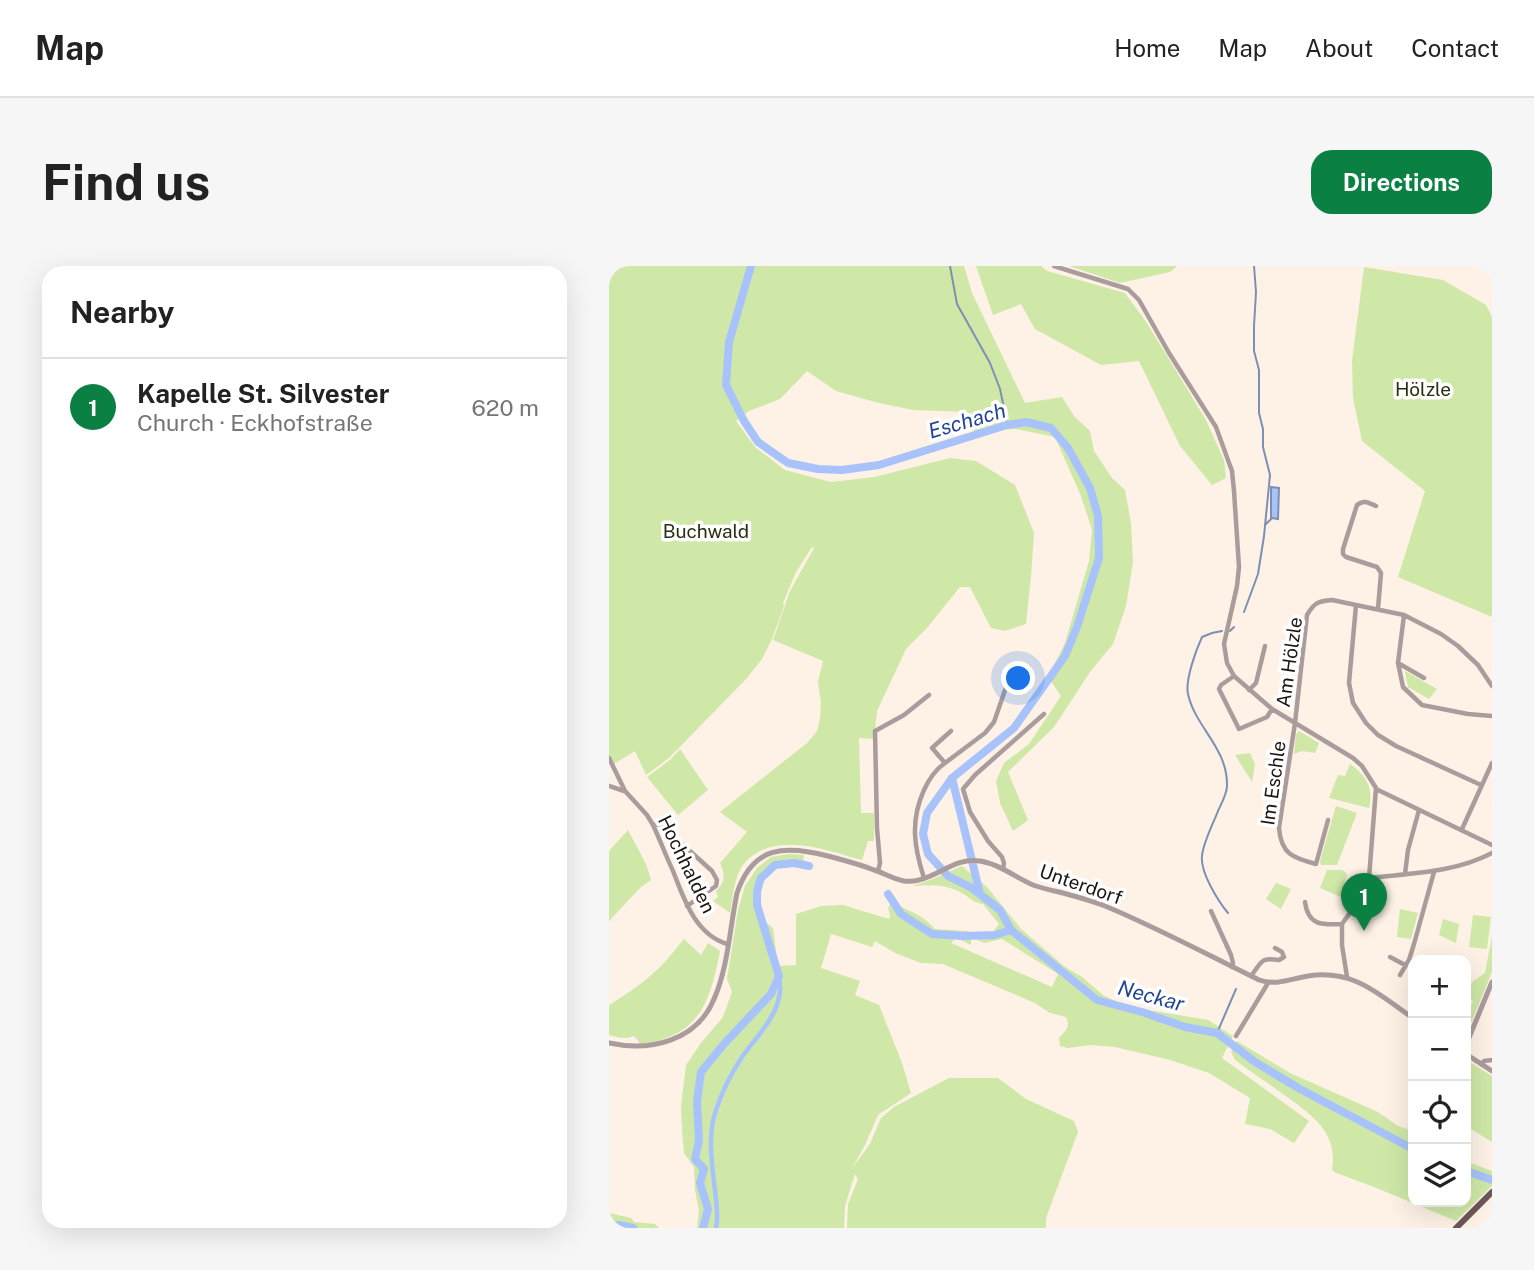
<!DOCTYPE html>
<meta charset="utf-8">
<style>
:root{--surface:#fff;--page:#f6f6f6;--text:#222;--muted:#767676;--line:#e0e0e0;--accent:#0b8043}
body{margin:0;font-family:"Public Sans",sans-serif;background:var(--page);color:var(--text)}
.controls{position:absolute;right:21px;bottom:21px;display:grid;overflow:hidden;border-radius:14px;box-shadow:0 7px 28px #0002}
.controls button{width:63px;height:63px;display:grid;place-items:center;padding:0;border:0;border-bottom:2px solid var(--line);background:var(--surface);color:var(--text);font:35px sans-serif}
.you{position:absolute;left:410px;top:413px;width:24px;height:24px;margin:-18px;border:5px solid #fff;border-radius:50%;background:#1a73e8;box-shadow:0 0 0 10px #1a73e833}
.badge{display:grid;place-items:center;width:46px;height:46px;border-radius:50%;background:var(--accent);color:#fff;font-size:23px;font-weight:700}
.pin{position:absolute;translate:-50% -58px;filter:drop-shadow(0 2px 4px #0008)}
.pin::after{content:'';position:absolute;top:37px;width:24px;height:21px;background:inherit;clip-path:polygon(0 0,100% 0,50% 100%)}
.list{margin:0;padding:0;list-style:none}
h2{display:flex;justify-content:space-between;align-items:center;height:91px;margin:0;padding:0 28px;font-size:30px}
h2 small{font-size:23px;font-weight:400;color:var(--muted)}
.list li{display:grid;grid-template-columns:46px 1fr auto;gap:21px;align-items:center;box-sizing:border-box;height:98px;padding:0 28px;border-top:2px solid var(--line)}
.list b{display:block;font-size:26px;white-space:nowrap}
.list p{margin:0;font-size:23px;white-space:nowrap;color:var(--muted)}
.list em{font-size:23px;font-style:normal;color:var(--muted)}
.icon{flex:none;width:38px;height:38px;fill:none;stroke:currentColor;stroke-width:2;stroke-linecap:round;stroke-linejoin:round}
.map{position:relative;flex:none;width:883px;height:962px;overflow:hidden;border-radius:21px}
header{display:flex;align-items:center;gap:42px;box-sizing:border-box;height:98px;padding:0 35px;background:var(--surface);border-bottom:2px solid var(--line)}
header strong{font-size:33px}
nav{display:flex;gap:38px;margin-inline-start:auto;font-size:24px}
.intro{display:flex;align-items:center;justify-content:space-between;box-sizing:border-box;height:168px;padding:0 42px}
h1{margin:0;font-size:49px}
.button{padding:18px 32px;border-radius:21px;background:var(--accent);color:#fff;font-size:24px;font-weight:700}
main{display:flex;gap:42px;padding:0 42px}
aside{flex:1;background:var(--surface);border-radius:21px;box-shadow:0 7px 28px #0002}
.map>svg:first-child{display:block}
.green{fill:#cfe8a7}
.water{fill:#a8c3fb;stroke:#7e8fb4;stroke-width:2}
.lines{fill:none;stroke-linecap:round;stroke-linejoin:round}
.stream{stroke:#7e8fb4;stroke-width:2}
.canal{stroke:#a8c3fb;stroke-width:4.5}
.river{stroke:#a8c3fb;stroke-width:8}
.minor{stroke:#aa9c9d;stroke-width:4.5}
.tertiary{stroke:#aa9c9d;stroke-width:5}
.primary{stroke:#6d5658;stroke-width:6}
.labels{text-anchor:middle;stroke-width:7;stroke-linejoin:round;paint-order:stroke}
.park-label{font-size:19px;fill:#253010;stroke:#fff}
.street-label{font-size:19px;fill:#1d150f;stroke:#fff}
.water-label{font-size:21px;font-style:italic;fill:#254594;stroke:#fff}
</style>
<header>
<strong>Map</strong>
<nav><a>Home</a><a>Map</a><a>About</a><a>Contact</a></nav>
</header>
<div class="intro"><h1>Find us</h1><a class="button">Directions</a></div>
<main>
<aside>
<h2>Nearby<small></small></h2>
<ul class="list">
<li><span class="badge">1</span><div><b>Kapelle St. Silvester</b><p>Church · Eckhofstraße</p></div><em>620 m</em></li>
</ul>
</aside>
<div class="map">
<svg width="883" height="962" viewBox="0 0 883 962">
<rect width="100%" height="100%" fill="#fef1e5"/>
<path class="green" d="M0,0H355L363,27L416,137L453,131L465,150L481,165L485,185L503,212L516,224L522,257L524,296L517,340L504,378L481,406L445,461L399,506L419,554L404,565L391,537L387,515L395,497L420,478L452,430L439,411L456,377L480,295L483,264L472,230L446,171L407,163L361,165L359,146L304,144L266,136L227,125L198,105L171,133L140,145L127,155L147,182L176,204L222,216L265,211L341,192L367,195L406,219L425,267L422,310L417,358L396,365L382,362L361,321H351L318,362L297,383L268,445L265,473L250,472L252,547H265V575H259L253,594C216,584 163,563 134,599C126,609 123,634 121,647L104,635L109,631L107,625C117,615 116,610 111,597L138,566L111,546L198,477L208,465L211,453L212,436L209,416L214,395L164,374L181,325L205,282L203,281L187,306L174,337L175,340L163,373L153,393L138,412L60,492L37,509L26,485L5,498L0,489Z
M367,0H432L438,5L516,27L538,57L597,154L615,194L617,212L603,219L571,180L530,95L492,99L426,63L412,38L384,49Z
M460,0H568L561,6L511,17Z
M755,1L834,14L877,39L883,51V351L789,311L816,225L753,175L744,132L743,95Z
M796,405L828,423L820,433L799,421Z
M690,465L710,477L706,487L693,485L685,488L687,468Z
M71,483L99,524L69,549L38,511L62,493Z
M641,487L646,498L643,516L626,489Z
M741,498C757,509 765,522 760,542L720,532L729,509L736,510Z
M727,540L748,547L728,599H712L711,595Z
M19,564L37,598L42,614L32,621L0,655V585Z
M180,588L195,589L194,600L168,599L157,607L150,622L149,633L155,655L164,662L169,700L187,699V648L212,640L234,639L280,653L281,650L279,641L284,636C301,647 311,646 326,663L359,665L362,674V679L347,672L342,677L443,721L449,708L393,673L375,677L366,673V666L383,667L390,658L374,638C363,637 359,629 349,625C334,618 319,619 303,620L324,613L353,600L378,621L412,663L455,700L473,711L494,729L510,737L539,744L599,754L624,770L613,792L700,855L685,877L661,863L636,858L641,832L600,807L561,794L506,781L481,779L459,782L451,780L450,772C456,765 462,761 457,751L441,747L426,737L334,698L312,697L286,687L266,675L263,681L222,668L212,702L251,715L246,729L270,739L293,797L302,827L269,849L256,879L243,902L261,878L272,852L285,841L340,812H389L417,833L465,855L469,866L437,952V962H238L239,938L249,913L246,908L236,940L235,962H88L90,944L86,924L85,901L75,887L73,864L72,840L77,799L92,777L114,751L123,726L118,713L129,644L136,620L148,602L162,591Z
M718,604H734L738,608L735,619L750,625L747,631L744,629L741,635L711,622Z
M667,617L682,623L672,643L657,633Z
M791,643L809,647L802,673L788,671Z
M864,649L882,651L878,683L860,681Z
M834,653L850,658L847,677L830,669Z
M883,670V706L858,767L857,766V752L864,735L857,732C857,718 866,714 876,707Z
M75,673L92,689L99,677L111,685C101,737 90,771 31,778L27,772L24,770C17,774 8,771 0,769V739C20,727 37,715 53,699C61,691 67,682 75,673Z
M628,775L681,807L769,846L789,860L804,865V936H857V895L883,905V920L847,955L770,923L725,906L723,903C730,865 699,846 671,826C656,815 641,805 626,794L622,786Z
M862,797L883,810V876L857,860V800Z
M0,947L22,952L25,956L46,958L50,962H0Z"/>
<path class="water" d="M662,221L670,222L669,253L662,252Z"/>
<g class="lines">
<path class="stream" d="M341,0L348,38L381,97L391,123L395,142
M397,152L398,159
M656,259L663,252
M635,346L649,308L655,270L661,209L654,181V163L650,147V104L645,85V60L647,26L645,0
M613,365L603,367L593,371C587,384 576,414 579,428C586,461 619,482 618,520C618,528 612,538 609,545C604,558 594,577 593,590C591,606 609,635 619,647
M621,365L625,361
M608,767L627,723"/>
<path class="canal" d="M107,962C110,950 107,936 106,924C103,898 98,870 107,844C113,825 122,808 133,791C147,771 168,752 171,726C172,721 170,715 170,710"/>
<path class="river" d="M142,0L120,76L117,119L135,155L149,176L179,197L209,203L233,204L270,199L398,159L417,156L442,162L459,182L481,222L489,250L490,292L468,361L456,390L405,462L343,512L318,547L314,568L319,588L339,610L363,622L391,644L402,664
M343,512L371,628
M279,628L292,648L323,668L354,670L386,669L402,664L488,734L533,746L576,761L608,767L646,796L691,823L804,883
M857,905L883,914
M0,960L10,959L24,962
M94,962L99,943L91,917L95,903L86,893L90,875L88,836L92,806L115,778L162,728L170,710L148,639V626L150,618L152,612L166,599L185,597L200,600"/>
<path class="minor" d="M445,0L519,23L530,34L560,87L607,161L623,205L625,225L630,301L628,320L615,378L618,397L625,410L663,443L744,492L753,500L767,522L760,612L748,637L733,658V679L738,711
M767,240C760,237 755,233 748,239L734,283V288L737,291L768,301L772,307L769,343
M747,339L740,417L744,437L757,457L769,469L787,480L872,519
M795,349L789,397L794,421L813,439L859,448L883,450
M789,397L815,412
M625,410L612,419L610,423L630,463L658,451L663,443
M640,424L647,417L656,380
M0,492L16,525L38,549L44,559C51,574 57,590 64,605C75,633 86,668 118,678
M336,497L376,467L385,456L403,404
M0,520L15,525
M767,523L883,579
M719,554L707,598C684,592 672,588 670,562L686,457L698,349C705,337 709,335 723,334L795,349L832,368L849,380L869,399L883,420
M44,559L51,558L103,605L108,614L107,620L78,640
M853,563L883,497
M394,603L395,597L393,591L379,575L361,546L354,523L366,509L435,448
M269,605L271,597L268,562L266,465L295,449L320,429
M796,608L799,584L810,544
M315,612C305,581 301,555 315,524C320,513 326,504 336,497L323,482L342,465
M760,612C802,607 845,607 883,587
M696,636C699,660 714,659 733,658
M602,645L622,689L624,697L623,701
M781,691L796,699
M791,709L800,694L805,678L825,606
M642,710C653,696 651,691 670,694L675,691L673,686L666,682
M627,770L659,717
M872,798L875,795L883,794"/>
<path class="tertiary" d="M0,777C41,786 88,775 105,733C119,702 121,660 128,627C144,579 177,579 219,590C234,594 250,598 265,604C275,607 284,613 295,615C322,619 343,590 371,595C390,598 406,611 424,619C432,622 441,624 450,626C465,630 481,634 496,640C549,662 599,689 650,714C666,720 682,713 699,710C745,703 769,728 804,752
M857,779L883,716
M857,788L883,805"/>
<path class="primary" d="M847,962L883,926"/>
</g>
<g class="labels">
<g class="park-label">
<text x="814" y="130">Hölzle</text>
<text x="97" y="272">Buchwald</text>
</g>
<g class="street-label">
<text transform="translate(680 396) rotate(-82)" y="7">Am Hölzle</text>
<text transform="translate(664 517) rotate(-82)" y="7">Im Eschle</text>
<text transform="translate(78 598) rotate(64)" y="7">Hochhalden</text>
<text transform="translate(472 618) rotate(19)" y="7">Unterdorf</text>
</g>
<g class="water-label">
<text transform="translate(358 155) rotate(-16)" y="7">Eschach</text>
<text transform="translate(542 730) rotate(15)" y="7">Neckar</text>
</g>
</g>
</svg>
<div class="controls">
<button>+</button>
<button>−</button>
<button><svg class="icon" aria-label="locate" viewBox="0 0 24 24"><circle cx="12" cy="12" r="6"/><path d="M12 2v4M12 18v4M2 12h4M18 12h4"/></svg></button>
<button><svg class="icon" aria-label="layers" viewBox="0 0 24 24"><path d="M12 4l9 5-9 5-9-5zM3 14l9 5 9-5"/></svg></button>
</div>
<div class="you"></div>
<div class="pin badge" style="left:755px;top:665px">1</div>
</div>
</main>
